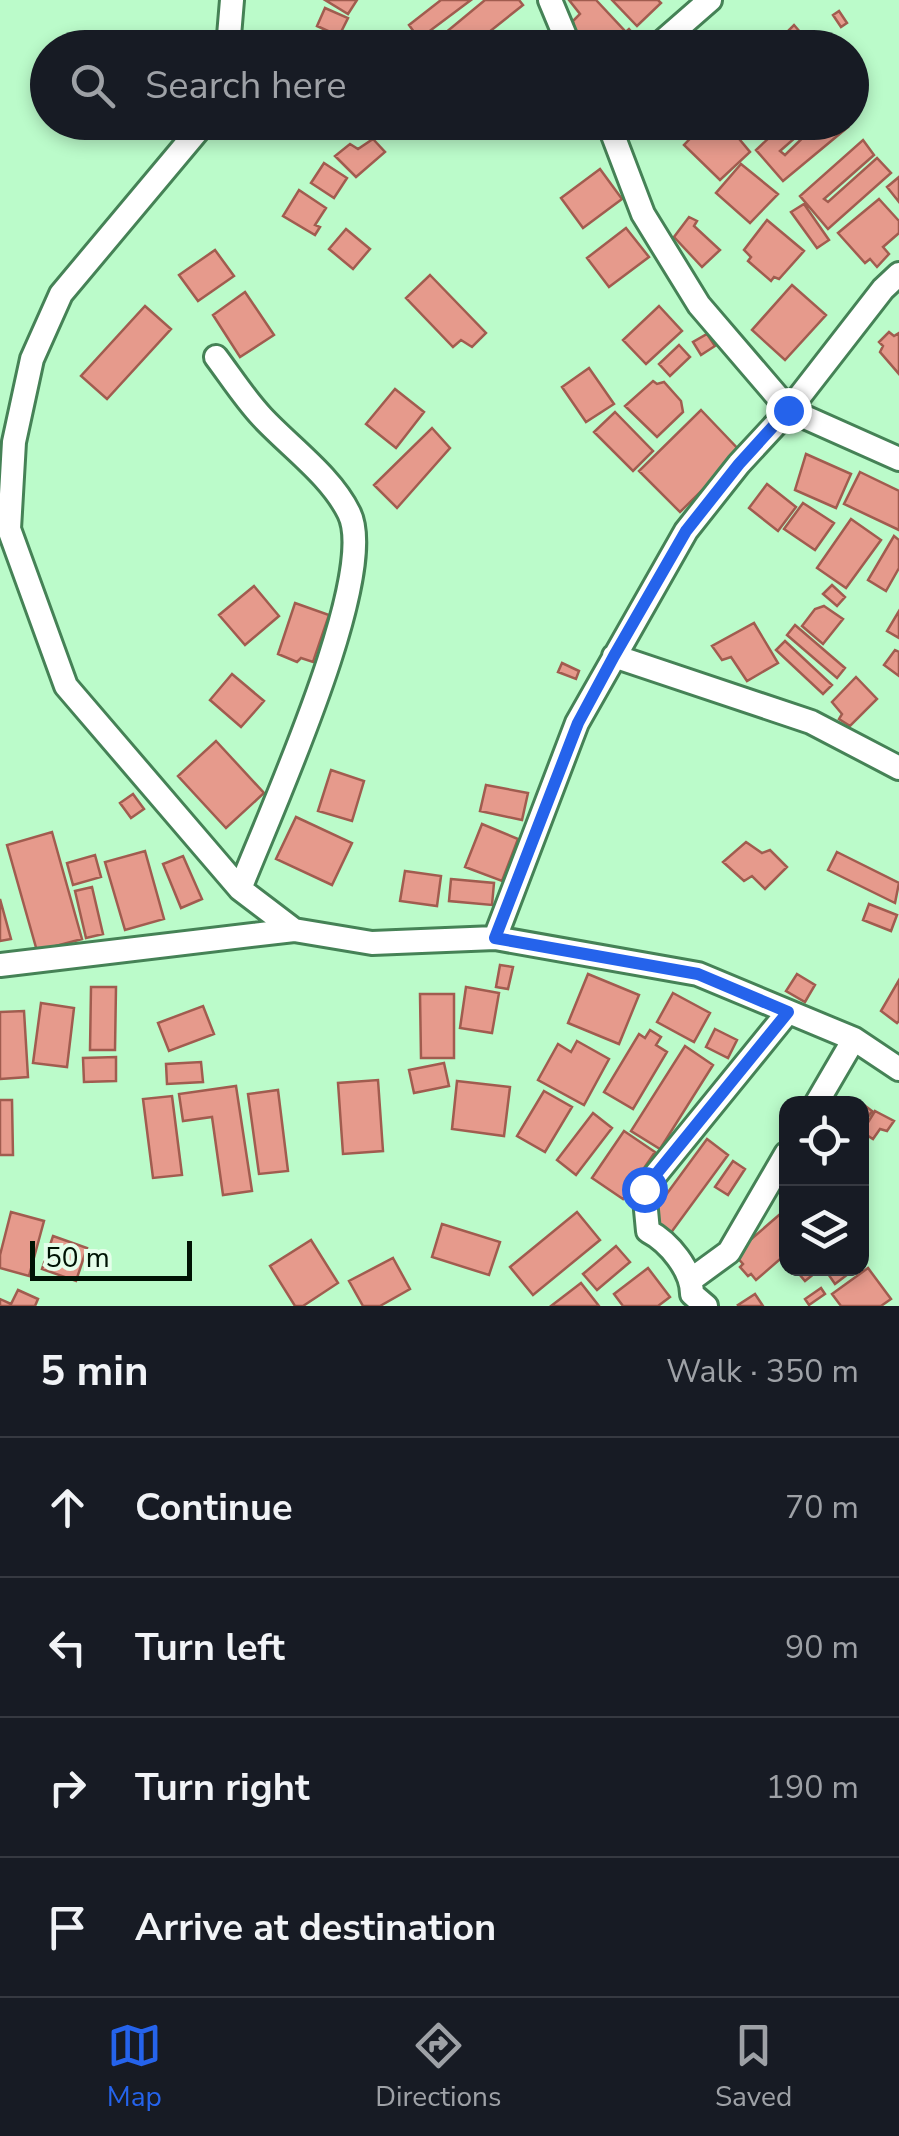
<!DOCTYPE html>
<meta charset="utf-8">
<style>
:root{--surface:#171b24;--page:#20242c;--text:#f1f3f6;--muted:#9ea1a6;--line:#363941;--accent:#2563eb}
body{margin:0;font-family:"Nunito Sans",sans-serif;background:var(--page);color:var(--text)}
.controls{position:absolute;right:30px;bottom:30px;display:grid;overflow:hidden;border-radius:20px;box-shadow:0 5px 15px #0003}
.controls button{width:90px;height:90px;display:grid;place-items:center;padding:0;border:0;border-bottom:2px solid var(--line);background:var(--surface);color:var(--text);font:50px sans-serif}
.scale{position:absolute;left:30px;bottom:25px;width:162px;box-sizing:border-box;padding-left:10px;border:5px solid #001304;border-top:0;font-size:28px;line-height:35px;white-space:nowrap;color:#001304;-webkit-text-stroke:8px #e5feea;paint-order:stroke}
.stop{position:absolute;width:30px;height:30px;margin:-22px;border:8px solid #2563eb;border-radius:50%;background:#fff}
.stop.end{background:#2563eb;border-color:#fff;box-shadow:0 2px 10px #0008}
.list{margin:0;padding:0;list-style:none}
h2{display:flex;justify-content:space-between;align-items:center;height:130px;margin:0;padding:0 40px;font-size:42px}
h2 small{font-size:32px;font-weight:400;color:var(--muted)}
.list li{display:grid;grid-template-columns:65px 1fr auto;gap:30px;align-items:center;box-sizing:border-box;height:140px;padding:0 40px;border-top:2px solid var(--line)}
.list b{display:block;font-size:38px;white-space:nowrap}
.list em{font-size:32px;font-style:normal;color:var(--muted)}
.icon{flex:none;width:55px;height:55px;fill:none;stroke:currentColor;stroke-width:2;stroke-linecap:round;stroke-linejoin:round}
.map{position:relative;flex:none;width:899px;height:1306px;overflow:hidden}
.search{position:absolute;background:var(--surface);box-shadow:0 5px 15px #0003;left:30px;right:30px;top:30px;height:110px;display:flex;align-items:center;gap:25px;box-sizing:border-box;padding:0 35px;border-radius:55px;color:var(--muted);font-size:38px}
.sheet{height:690px;background:var(--surface)}
nav{display:flex;justify-content:space-around;align-items:center;box-sizing:border-box;height:140px;border-top:2px solid var(--line);background:var(--surface);font-size:28px;color:var(--muted)}
nav a{display:grid;justify-items:center;gap:5px}
nav .on{color:var(--accent)}
.map>svg:first-child{display:block}
.building{fill:#e69a8c;stroke:#a15c4f;stroke-width:2.5}
.lines{fill:none;stroke-linecap:round;stroke-linejoin:round}
.street-casing{stroke:#458256;stroke-width:28}
.street{stroke:#fff;stroke-width:22}
.route{stroke:#2563eb;stroke-width:12}
</style>
<div class="map">
<svg width="899" height="1306" viewBox="0 0 899 1306">
<rect width="100%" height="100%" fill="#bbfbca"/>
<path class="building" d="M325,0H357L348,14Z
M441,0H471L419,39L409,25Z
M485,0H519L523,5L469,48H427Z
M569,0H596L624,30L614,39L622,48H584L575,38L573,21L580,14Z
M612,0H658L661,3L637,26Z
M325,8L348,18L339,36L317,26Z
M839,11L847,23L841,27L833,15Z
M794,25L814,48H763L772,38L778,41Z
M629,29L641,42L635,48H627L619,38Z
M706,122H725L750,152L720,180L684,145Z
M786,122H813L780,151L785,155L819,122H844L848,127L783,181L756,150Z
M373,139L385,152L356,177L335,156L350,144L358,149Z
M863,140L874,155L824,199L828,202L877,158L891,173L828,229L800,196Z
M324,163L347,178L334,198L311,183Z
M741,164L778,194L750,223L716,193Z
M600,169L622,199L583,228L561,198Z
M899,177V202L887,187Z
M299,190L326,208L315,225L320,227L315,235L283,216Z
M879,199L899,221V233L883,247L889,254L877,267L870,259L865,263L838,233Z
M804,204L829,240L817,248L791,212Z
M689,217L697,221L694,226L720,250L702,267L674,237Z
M767,220L804,251L779,279L774,277L771,281L748,261L751,257L744,250Z
M626,228L649,257L609,287L587,258Z
M346,229L370,249L353,269L329,249Z
M215,250L234,276L198,301L179,275Z
M430,275L486,333L472,347L461,340L453,347L406,298Z
M792,285L826,315L785,360L752,330Z
M245,292L274,335L240,357L213,315Z
M145,306L171,329L107,399L81,376Z
M659,306L682,331L646,364L623,340Z
M889,332L894,336L899,333V374L880,352L883,346L879,342Z
M707,334L715,346L701,355L693,342Z
M679,345L690,357L670,376L659,364Z
M589,368L614,404L586,422L562,387Z
M653,381L657,384L664,382L681,401L683,412L657,437L625,406Z
M395,389L424,412L396,448L366,424Z
M701,410L741,452L680,512L639,471Z
M615,412L653,451L633,471L594,432Z
M432,428L450,448L397,508L374,485Z
M806,454L851,474L836,508L795,490Z
M860,472L899,491V530L844,504Z
M767,484L796,507L778,531L749,508Z
M803,503L834,523L815,550L784,529Z
M851,519L881,540L846,588L817,568Z
M894,536L899,540V568L886,591L868,580Z
M832,585L845,597L837,606L823,594Z
M254,586L279,616L245,645L219,615Z
M295,603L329,615L313,662L301,658L297,662L278,654Z
M824,606L843,619L823,644L802,626L815,609Z
M899,611V638L887,631Z
M754,623L778,663L747,681L731,657L722,660L712,646Z
M795,625L845,668L837,678L787,635Z
M785,641L832,685L823,694L776,650Z
M895,650L899,652V676L884,665Z
M562,663L579,671L576,679L558,672Z
M232,674L264,701L241,727L210,700Z
M856,677L877,699L850,726L839,719L842,714L832,702Z
M216,741L264,793L226,828L178,776Z
M331,770L364,781L352,821L318,811Z
M486,785L528,793L522,820L480,811Z
M133,794L144,809L131,818L120,803Z
M296,817L352,843L332,885L276,859Z
M482,824L518,839L502,881L465,867Z
M52,832L82,939L37,951L7,845Z
M746,842L762,853L770,850L787,867L765,889L752,876L744,881L723,862Z
M145,851L164,919L125,930L105,862Z
M837,852L899,883L895,903L828,870Z
M95,855L101,877L73,885L67,863Z
M183,856L202,899L181,908L163,864Z
M405,871L441,876L437,906L400,901Z
M451,879L494,883L492,905L449,901Z
M92,887L103,934L86,938L75,891Z
M0,899L11,939L0,941Z
M869,904L897,915L891,931L863,920Z
M500,965L513,967L508,989L496,987Z
M588,974L639,995L619,1044L568,1023Z
M797,974L815,985L805,1002L786,991Z
M899,980V1021L897,1023L881,1011Z
M91,987H116L115,1050H90Z
M466,987L499,993L492,1033L460,1028Z
M673,993L710,1013L694,1042L657,1022Z
M420,994H454V1058H421Z
M41,1003L74,1008L67,1067L33,1063Z
M203,1006L214,1034L169,1051L158,1023Z
M24,1011L28,1077L0,1079V1012Z
M715,1029L737,1040L728,1058L706,1047Z
M650,1030L661,1037L656,1045L667,1052L633,1109L604,1092L639,1034L645,1038Z
M577,1041L609,1059L584,1105L538,1080L558,1044L571,1052Z
M685,1046L713,1065L660,1149L631,1131Z
M116,1057V1081L84,1082L83,1058Z
M201,1062L203,1082L167,1084L166,1064Z
M444,1063L449,1086L414,1093L409,1070Z
M378,1080L383,1151L343,1154L338,1083Z
M457,1081L510,1087L504,1136L452,1129Z
M236,1086L252,1191L223,1195L212,1117L183,1121L179,1094Z
M278,1090L288,1171L259,1174L248,1094Z
M544,1091L572,1107L545,1152L517,1136Z
M172,1096L182,1175L153,1178L143,1099Z
M0,1100H12L13,1155H0Z
M864,1105L872,1111L862,1126V1109Z
M875,1111L894,1121L887,1131L880,1129L873,1139L862,1132Z
M593,1113L612,1128L576,1175L557,1160Z
M624,1131L655,1152L623,1199L592,1178Z
M707,1139L728,1155L670,1234L649,1218Z
M733,1161L745,1169L728,1195L715,1187Z
M786,1209V1254L756,1280L751,1274L748,1276L740,1267L743,1264L734,1254Z
M11,1212L44,1221L29,1276L0,1268V1255Z
M577,1212L600,1240L533,1295L510,1267Z
M442,1224L500,1242L489,1275L432,1257Z
M53,1236L87,1248L76,1281L42,1269Z
M311,1240L338,1283L303,1306H295L270,1266Z
M616,1246L630,1262L597,1290L583,1274Z
M393,1258L410,1289L380,1306H363L349,1281Z
M648,1268L670,1297L658,1306H623L614,1294Z
M794,1268H811L815,1273L805,1281Z
M824,1268H856L835,1284Z
M868,1268L891,1299L881,1306H841L832,1294Z
M581,1283L599,1306H551Z
M821,1288L825,1294L809,1305L805,1299Z
M18,1290L38,1299L35,1306H0V1299L11,1304Z
M755,1294L763,1306H739L738,1305Z"/>
<g class="lines">
<g class="street-casing">
<path id="street" d="M550,0L570,48
M228,48L232,0
M655,48L710,0
M205,122L61,294L32,359L14,442L9,529L66,686L240,889L294,930L372,943L495,938L698,974L854,1039L899,1069
M608,122L643,214L699,305L789,410L899,459
M216,357C231,377 245,399 262,417C290,447 331,476 349,513C380,575 267,819 240,889
M614,656L811,722L899,768
M495,938L577,723L686,531L739,464L789,410L883,289L899,274
M0,965L294,930
M816,1104L854,1039
M692,1279L729,1252L786,1154
M706,1306L692,1294C692,1270 669,1242 648,1231L644,1189L788,1012"/>
</g>
<use href="#street" class="street"/>
</g>
<g class="lines">
<path class="route" d="M644,1189L788,1012L698,974L495,938L578,723L614,656L686,531L739,464L788,410"/>
</g>
</svg>
<div class="controls">
<button><svg class="icon" aria-label="locate" viewBox="0 0 24 24"><circle cx="12" cy="12" r="6"/><path d="M12 2v4M12 18v4M2 12h4M18 12h4"/></svg></button>
<button><svg class="icon" aria-label="layers" viewBox="0 0 24 24"><path d="M12 4l9 5-9 5-9-5zM3 14l9 5 9-5"/></svg></button>
</div>
<div class="scale">50 m</div>
<div class="stop" style="left:644px;top:1189px"></div>
<div class="stop end" style="left:788px;top:410px"></div>
<div class="search"><svg class="icon" aria-label="search" viewBox="0 0 24 24"><circle cx="10" cy="10" r="6"/><path d="M15 15l6 6"/></svg>Search here</div>
</div>
<section class="sheet">
<h2>5 min<small>Walk · 350 m</small></h2>
<ul class="list">
<li><svg class="icon" aria-label="ahead" viewBox="0 0 24 24"><path d="M12 20V5M6 11l6-6 6 6"/></svg><div><b>Continue</b></div><em>70 m</em></li>
<li><svg class="icon" aria-label="left" viewBox="0 0 24 24"><path d="M17 20v-9H6M10 6l-5 5 5 5"/></svg><div><b>Turn left</b></div><em>90 m</em></li>
<li><svg class="icon" aria-label="right" viewBox="0 0 24 24"><path d="M7 20v-9h11M14 6l5 5-5 5"/></svg><div><b>Turn right</b></div><em>190 m</em></li>
<li><svg class="icon" aria-label="arrive" viewBox="0 0 24 24"><path d="M6 21V4h12l-3 4 3 4H6"/></svg><div><b>Arrive at destination</b></div></li>
</ul>
</section>
<nav>
<a class="on"><svg class="icon" aria-label="map" viewBox="0 0 24 24"><path d="M3 6l6-2 6 2 6-2v14l-6 2-6-2-6 2zM9 4v14M15 6v14"/></svg>Map</a>
<a><svg class="icon" aria-label="directions" viewBox="0 0 24 24"><path d="M12 3l9 9-9 9-9-9zM9 14v-3h6M13 9l2 2-2 2"/></svg>Directions</a>
<a><svg class="icon" aria-label="saved" viewBox="0 0 24 24"><path d="M7 4h10v16l-5-4-5 4z"/></svg>Saved</a>
</nav>
